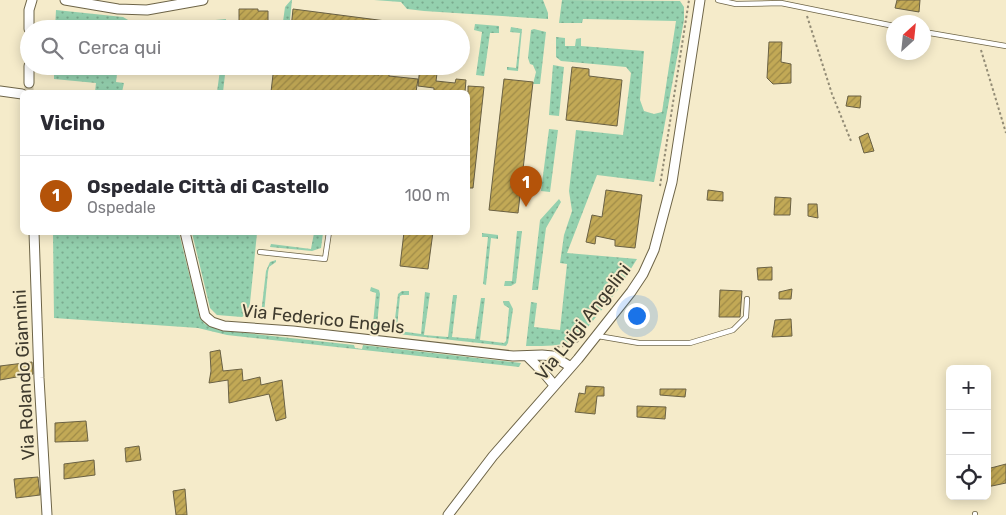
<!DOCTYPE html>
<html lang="it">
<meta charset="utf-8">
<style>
:root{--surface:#fff;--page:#f2f2f3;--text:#2b2b33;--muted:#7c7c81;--line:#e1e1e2;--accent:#b45309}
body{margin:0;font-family:Rubik,sans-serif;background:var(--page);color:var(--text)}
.controls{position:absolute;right:15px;bottom:15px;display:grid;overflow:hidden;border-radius:8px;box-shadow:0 2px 12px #0003}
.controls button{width:45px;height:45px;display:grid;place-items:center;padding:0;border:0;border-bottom:1px solid var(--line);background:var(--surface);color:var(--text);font:25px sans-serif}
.compass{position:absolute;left:886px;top:15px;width:45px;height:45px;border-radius:50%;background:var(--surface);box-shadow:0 2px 12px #0003;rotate:27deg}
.you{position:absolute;left:636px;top:315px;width:18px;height:18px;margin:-12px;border:4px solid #fff;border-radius:50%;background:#1a73e8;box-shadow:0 0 0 8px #1a73e833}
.badge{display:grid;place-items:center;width:32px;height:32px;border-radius:50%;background:var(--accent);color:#fff;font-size:16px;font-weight:700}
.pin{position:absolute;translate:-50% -41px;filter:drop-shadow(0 1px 2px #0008)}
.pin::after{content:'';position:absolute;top:26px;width:18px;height:15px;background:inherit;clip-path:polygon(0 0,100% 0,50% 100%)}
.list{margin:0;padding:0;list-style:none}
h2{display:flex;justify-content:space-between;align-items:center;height:65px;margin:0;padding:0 20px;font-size:21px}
h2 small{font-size:16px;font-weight:400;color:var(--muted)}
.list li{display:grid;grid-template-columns:32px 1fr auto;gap:15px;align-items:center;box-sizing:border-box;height:80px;padding:0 20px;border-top:1px solid var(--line)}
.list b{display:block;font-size:19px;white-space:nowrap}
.list p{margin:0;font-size:16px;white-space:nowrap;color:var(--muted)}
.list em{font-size:16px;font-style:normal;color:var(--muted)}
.icon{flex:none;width:28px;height:28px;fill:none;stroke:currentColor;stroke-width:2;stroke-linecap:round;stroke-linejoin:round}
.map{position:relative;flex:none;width:1006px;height:515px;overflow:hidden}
.search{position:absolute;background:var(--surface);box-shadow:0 2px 12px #0003;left:20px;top:20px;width:450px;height:55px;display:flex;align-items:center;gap:12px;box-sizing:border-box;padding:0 18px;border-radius:28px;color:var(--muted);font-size:19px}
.panel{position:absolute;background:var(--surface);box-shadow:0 2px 12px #0003;left:20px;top:90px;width:450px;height:145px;border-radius:8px}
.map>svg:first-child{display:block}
.grass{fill:url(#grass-dots)}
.building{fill:url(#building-hatch);stroke:#6a6144}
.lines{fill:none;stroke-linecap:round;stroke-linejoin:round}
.street-tunnel{stroke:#d0c8ab;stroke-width:9;stroke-dasharray:9 4.5;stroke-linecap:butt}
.lane-casing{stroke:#6d6447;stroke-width:6}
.street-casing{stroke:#6d6447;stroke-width:11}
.path{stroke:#928b75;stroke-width:2;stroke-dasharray:2.5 2.5;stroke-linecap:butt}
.lane{stroke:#fff;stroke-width:4.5}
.street{stroke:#fff;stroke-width:9}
.labels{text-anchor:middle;stroke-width:4;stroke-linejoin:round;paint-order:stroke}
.street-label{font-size:18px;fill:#3e3a2d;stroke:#f5ebca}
</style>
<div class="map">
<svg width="1006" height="515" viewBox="0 0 1006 515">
<defs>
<pattern id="grass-dots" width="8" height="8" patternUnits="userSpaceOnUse" patternTransform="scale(1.25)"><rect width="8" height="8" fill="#94d0ae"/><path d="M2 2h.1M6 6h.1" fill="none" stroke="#7aaa8e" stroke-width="1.8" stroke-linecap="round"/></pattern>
<pattern id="building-hatch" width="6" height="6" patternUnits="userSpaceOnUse" patternTransform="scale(1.25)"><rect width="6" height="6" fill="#c2a956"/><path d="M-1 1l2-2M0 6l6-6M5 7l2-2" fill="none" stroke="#9f8b48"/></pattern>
</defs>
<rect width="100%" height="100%" fill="#f5ebca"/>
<path class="grass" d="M291,0H292L289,29H282L285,7Z
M374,0H543L548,13V19L424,11L407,9L401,2Z
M562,0L680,1L684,7V20L654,182L597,175L567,253L637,259L617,291L579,338C562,347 545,346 526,346L531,302L537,303L534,327L560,330L567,264L560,263L564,235L572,211L569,191L576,130L623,135L631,73L626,67L561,61L556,57V37L565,38V46H575L576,39L581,38V46L644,51L640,100L644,111L654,114L662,112L676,21L583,19L582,23H559Z
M56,10L123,17L140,27L226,19L225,29H55Z
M475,24L499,26V33H490L484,76L476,75L482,32L474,30Z
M511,27L522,29L518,71L507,70V67L516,68L520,33L510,32Z
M534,29L546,32L540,84H533L536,72L533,65L530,64L528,58L531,30Z
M553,65L564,67L559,116L549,115Z
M54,66H118L116,82L124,83L122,92H95L96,83L54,79Z
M211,66H226L223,92H217L220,70L210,68Z
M549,129L558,130L550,192L541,191Z
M559,199L561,202L546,228L538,290H532L540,220Z
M517,231H522L516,283L511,286H504L505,281H512Z
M53,233H179L200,318L205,324L219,330L354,345L355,348L362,349L363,345L521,363L519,367L227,335L198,328L54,318Z
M192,233H257L249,313L242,317L217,315L210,308Z
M314,233H323L321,248L312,251L270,247L271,244L311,249Z
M482,233L498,235V239L491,238L486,285L483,284L488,237H482Z
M276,260V262L269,267L268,272L264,314L267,317L265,320L261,314L266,271L270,262Z
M371,287L379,290L380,294L377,325L372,330L366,331L365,329H369L373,324L376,293L370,291Z
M402,291H409V295H402L400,296L397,327L399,331L421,334L425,292L430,293L424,335L448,337L453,295H457L452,337L475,339L481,298H485L480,340L504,343L506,341L509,308L504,305L503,301H509L513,309L508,343L506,346L398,334L394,327L398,294Z"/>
<path class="building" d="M897,0H920L919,12L895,8Z
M239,9H258V11H268V25L259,26V28H239Z
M293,9L386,21L385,29H291Z
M769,42H782L781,62L791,64V83L773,84L767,78Z
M274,66H313V68L379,75L380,70L389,71V76L418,79L416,92H271Z
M420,66H438L436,81L455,83L456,79L466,80L465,92H434V88L418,86Z
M572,67L589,69V76L622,80L617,126L566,120Z
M504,79L533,82L518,213L489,210Z
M468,86L484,87L473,188H468Z
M848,96H861L860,108L846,106Z
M868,133L874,151L864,153L859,137Z
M606,190L642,195L635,248L615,246V240L596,236L595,244L586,242L592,215L602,217Z
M708,190L723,192V201L707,200Z
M775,197L791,198L790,215H774Z
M808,204H817L818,218L808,216Z
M404,232H433L428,269L400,266Z
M772,267V280H758L757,268Z
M792,289L791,299H779V292Z
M720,290L742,291L740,317H719Z
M791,319L792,336L772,337L775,320Z
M220,350L223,371L242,369L243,381L260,377L261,385L282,380L286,418L276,421L269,394L229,403L228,380L209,383L211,371L210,352Z
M32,362L33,374L0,380V366Z
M586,386L604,387V396H597L595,414L575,412L579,393L585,394Z
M660,389H686L685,397L660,395Z
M637,406L666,407L665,419L637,417Z
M86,421L88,441L55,442V423Z
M139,446L141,460L126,462L125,448Z
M94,460L95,475L64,479V464Z
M1006,464V483L987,487V469Z
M38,477L40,495L16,498L14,479Z
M185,489L187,515H176L173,491Z"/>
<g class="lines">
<path class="street-tunnel" d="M29,83V92"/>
<g class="lane-casing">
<path id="lane" d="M718,0L736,4L781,3L894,26
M924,32L1006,46
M260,252L325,259L329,232
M598,336L639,343H690L733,330L746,317L747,299
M975,515V514"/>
</g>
<g class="street-casing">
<path id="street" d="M65,0L118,9L147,10L203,0
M29,29V10L32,0
M29,83V66
M0,91L22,94
M34,232L39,378L47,515
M185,232L205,316L212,322L224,326L293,331L513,356L542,355L553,356L571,367
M527,356L544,373L554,385
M448,515L493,456L578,359L631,292L643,274L654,250L672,182L700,0"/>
</g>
<path class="path" d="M807,16L832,94L851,141
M981,50L1006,133
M660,186L689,0
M275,318V315
M557,347L571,345L580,340"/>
<use href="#lane" class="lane"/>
<use href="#street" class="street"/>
</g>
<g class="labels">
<g class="street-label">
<text transform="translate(323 319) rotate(6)" y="6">Via Federico Engels</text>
<text transform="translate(583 322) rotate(-52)" y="6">Via Luigi Angelini</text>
<text transform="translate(24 375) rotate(-93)" y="6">Via Rolando Giannini</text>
</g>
</g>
</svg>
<div class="controls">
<button>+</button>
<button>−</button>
<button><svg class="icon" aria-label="locate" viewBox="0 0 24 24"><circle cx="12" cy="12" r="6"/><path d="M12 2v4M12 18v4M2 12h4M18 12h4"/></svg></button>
</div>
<svg class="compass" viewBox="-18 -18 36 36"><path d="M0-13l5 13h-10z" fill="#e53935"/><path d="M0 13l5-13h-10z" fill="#7c7c81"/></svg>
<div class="you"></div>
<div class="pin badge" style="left:526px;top:207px">1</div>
<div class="search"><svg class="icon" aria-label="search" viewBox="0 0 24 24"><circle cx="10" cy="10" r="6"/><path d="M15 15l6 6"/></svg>Cerca qui</div>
<section class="panel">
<h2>Vicino<small></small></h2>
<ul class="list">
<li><span class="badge">1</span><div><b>Ospedale Città di Castello</b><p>Ospedale</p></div><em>100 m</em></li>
</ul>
</section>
</div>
